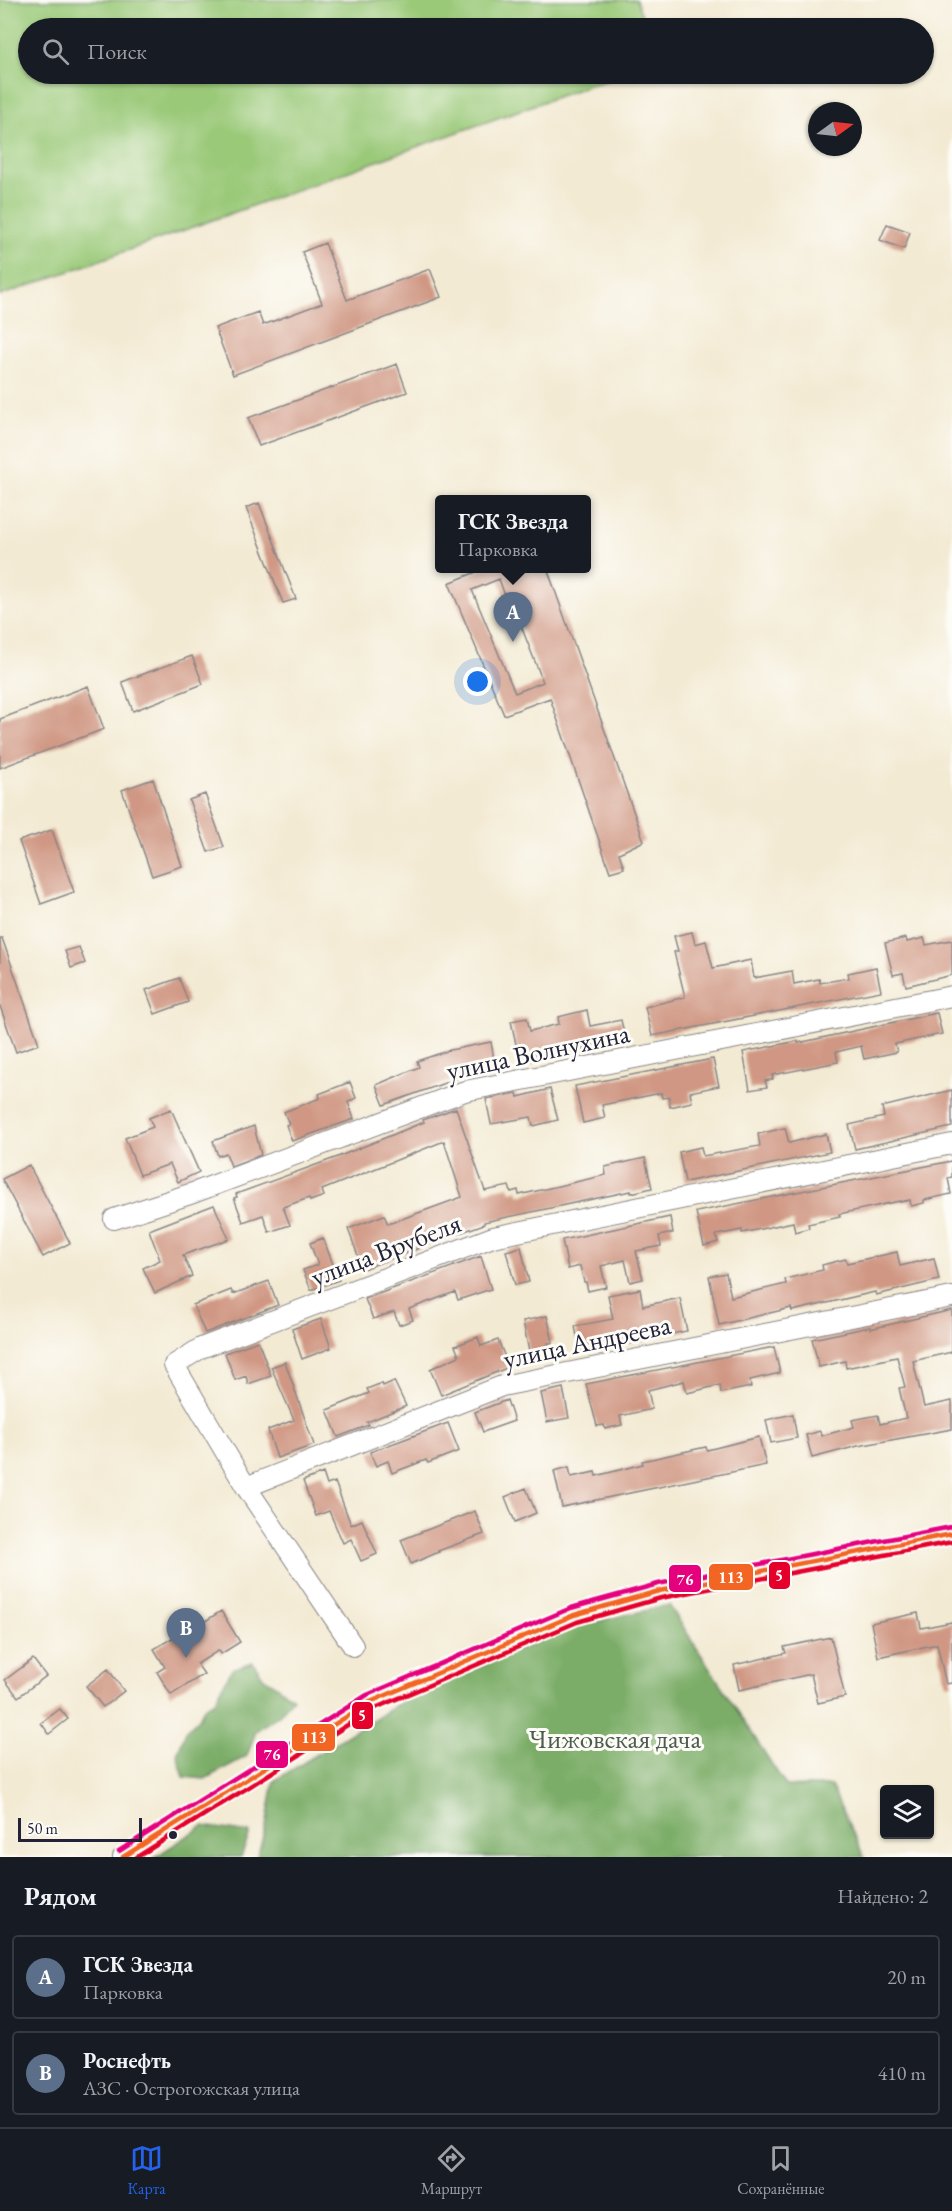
<!DOCTYPE html>
<html lang="ru">
<meta charset="utf-8">
<style>
:root{--surface:#171b24;--page:#242831;--text:#f1f3f6;--muted:#9ea1a6;--line:#363941;--accent:#2563eb}
body{margin:0;font-family:"EB Garamond",serif;background:var(--page);color:var(--text)}
.controls{position:absolute;right:18px;bottom:18px;display:grid;overflow:hidden;border-radius:6px;box-shadow:0 2px 4px #0004}
.controls button{width:54px;height:54px;display:grid;place-items:center;padding:0;border:0;border-bottom:2px solid var(--line);background:var(--surface);color:var(--text);font:30px sans-serif}
.compass{position:absolute;left:808px;top:102px;width:54px;height:54px;border-radius:50%;background:var(--surface);box-shadow:0 2px 4px #0004;rotate:75deg}
.scale{position:absolute;left:18px;bottom:15px;width:124px;box-sizing:border-box;padding-left:6px;border:3px solid #22223b;border-top:0;font-size:16px;line-height:21px;white-space:nowrap;color:#22223b;-webkit-text-stroke:4px #fdfcf7;paint-order:stroke}
.you{position:absolute;left:478px;top:682px;width:21px;height:21px;margin:-15px;border:4px solid #fff;border-radius:50%;background:#1a73e8;box-shadow:0 0 0 9px #1a73e833}
.badge{display:grid;place-items:center;width:39px;height:39px;border-radius:50%;background:var(--accent);color:#fff;font-size:20px;font-weight:700}
.pin{position:absolute;translate:-50% -50px;filter:drop-shadow(0 2px 3px #0008)}
.pin::after{content:'';position:absolute;top:32px;width:21px;height:18px;background:inherit;clip-path:polygon(0 0,100% 0,50% 100%)}
.popup{position:absolute;left:435px;top:495px;width:156px;height:78px;box-sizing:border-box;display:grid;place-content:center;border-radius:6px;background:var(--surface);filter:drop-shadow(0 2px 4px #0005);font-size:20px;white-space:nowrap;color:var(--muted)}
.popup b{font-size:22px;color:var(--text)}
.popup::after{content:'';position:absolute;left:50%;top:100%;margin-left:-12px;border:12px solid transparent;border-top-color:var(--surface)}
.list{margin:0;padding:0;list-style:none}
h2{display:flex;justify-content:space-between;align-items:center;height:78px;margin:0;padding:0 24px;font-size:26px}
h2 small{font-size:20px;font-weight:400;color:var(--muted)}
.list li{display:grid;grid-template-columns:39px 1fr auto;gap:18px;align-items:center;box-sizing:border-box;height:84px;margin:0 12px 12px;padding:0 12px;border:2px solid var(--line);border-radius:6px}
.list b{display:block;font-size:22px;white-space:nowrap}
.list p{margin:0;font-size:20px;white-space:nowrap;color:var(--muted)}
.list em{font-size:20px;font-style:normal;color:var(--muted)}
.icon{flex:none;width:33px;height:33px;fill:none;stroke:currentColor;stroke-width:2;stroke-linecap:round;stroke-linejoin:round}
.map{position:relative;flex:none;width:952px;height:1857px;overflow:hidden}
.search{position:absolute;background:var(--surface);box-shadow:0 2px 4px #0004;left:18px;right:18px;top:18px;height:66px;display:flex;align-items:center;gap:15px;box-sizing:border-box;padding:0 21px;border-radius:33px;color:var(--muted);font-size:22px}
.sheet{height:270px;background:var(--surface)}
nav{display:flex;justify-content:space-around;align-items:center;box-sizing:border-box;height:84px;border-top:2px solid var(--line);background:var(--surface);font-size:16px;color:var(--muted)}
nav a{display:grid;justify-items:center;gap:3px}
nav .on{color:var(--accent)}
.map>svg:first-child{display:block}
.green{fill:#9ac978;stroke:#5e765a;stroke-width:1.5}
.forest{fill:#7bad68;stroke:#4e6852;stroke-width:1.5}
.building{fill:#d09884;fill-rule:evenodd}
.lines{fill:none;stroke-linecap:round;stroke-linejoin:round}
.minor-casing{stroke:#8a8687;stroke-width:22}
.minor{stroke:#fff;stroke-width:20}
.bus-1-casing{stroke:#fdfcf7;stroke-width:9}
.bus-2-casing{stroke:#fdfcf7;stroke-width:9}
.bus-3-casing{stroke:#fdfcf7;stroke-width:9}
.bus-1{stroke:#f26522;stroke-width:4.5}
.bus-2{stroke:#e4002b;stroke-width:4.5}
.bus-3{stroke:#e5007d;stroke-width:4.5}
.bus-dot{fill:#22223b;stroke:#fdfcf7;stroke-width:2}
.labels{text-anchor:middle;stroke-width:6;stroke-linejoin:round;paint-order:stroke}
.street-label{font-size:27px;fill:#22223b;stroke:#fdfcf7}
.park-label{font-size:27px;fill:#4c5c50;stroke:#fdfcf7}
.line-badge{stroke:#fdfcf7;stroke-width:2}
.badge-label{font-size:16px;text-anchor:middle;font-weight:bold;fill:#fff}
</style>
<div class="map">
<svg width="952" height="1857" viewBox="0 0 952 1857">
<rect width="100%" height="100%" fill="#fdfcf7"/>
<filter id="ink" filterUnits="userSpaceOnUse"><feTurbulence type="fractalNoise" baseFrequency=".0167" numOctaves="2"/><feDisplacementMap in="SourceGraphic" scale="12" xChannelSelector="R" yChannelSelector="G"/><feConvolveMatrix kernelMatrix="1 2 1 2 8 2 1 2 1" color-interpolation-filters="sRGB"/></filter>
<filter id="wash" filterUnits="userSpaceOnUse"><feTurbulence type="fractalNoise" baseFrequency=".008" numOctaves="4" result="noise"/><feDisplacementMap in="SourceGraphic" scale="24" xChannelSelector="R" yChannelSelector="G"/><feGaussianBlur stdDeviation="1.35" result="paint"/><feColorMatrix in="noise" values="0 0 0 0 0 0 0 0 0 0 0 0 0 0 0 0 0 1.4 0 .05"/><feComposite in="paint" operator="in"/></filter>
<g filter="url(#wash)">
<rect width="100%" height="100%" fill="#f3ead3"/>
<path class="green" d="M0,0H636L647,28H28V74H630L590,85L0,296Z"/>
<path class="forest" d="M669,1605L786,1786H831L864,1857H257L266,1827L274,1781L411,1696L573,1627Z
M253,1662L263,1677L293,1698L280,1714L256,1731L247,1756L205,1779L184,1777L177,1754L186,1731L199,1718L205,1706L214,1702L232,1669Z
M203,1826L250,1833L241,1857H155Z"/>
<g id="blocks">
<path class="building" d="M887,224L910,232L904,249L880,240Z
M325,243L347,300L430,269L441,297L233,375L215,328L258,312L263,325L322,303L302,252Z
M397,364L407,392L259,446L248,418Z
M259,503L296,599L283,603L246,508Z
M486,568H547L644,841L619,853L624,868L610,872L550,698L504,715L449,583ZM499,579L512,615L516,613L543,682L515,693L472,590Z
M192,656L203,684L133,711L122,682Z
M88,686L104,729L0,768V719Z
M153,779L182,866L152,876L122,790Z
M205,794L224,847L208,852L189,800Z
M52,830L74,892L41,904L19,841Z
M692,932L695,944L706,941L713,968L751,960L754,978L792,971L794,984L819,979L820,983L849,978L848,973L876,967L881,991L652,1036L645,1007L685,997L674,952L678,951L674,936Z
M0,938H2L39,1044L16,1052L0,1006Z
M906,938L907,942L924,938L926,945L952,940V975L906,986L903,973L893,975L885,943Z
M79,947L85,963L71,968L65,951Z
M179,978L188,1002L155,1014L146,990Z
M587,1010L590,1026L621,1020L625,1037L594,1044L595,1048L520,1063L511,1021L527,1018L530,1031L559,1024L558,1017Z
M937,1013L942,1034L895,1044L897,1052L864,1059L861,1046L836,1052L838,1062L772,1075L773,1079L765,1081L767,1087L750,1090L743,1052L798,1041V1043Z
M491,1042L496,1071L464,1076L384,1105L376,1085L419,1067L417,1061L450,1050Z
M713,1059L719,1086L690,1092L692,1102L670,1107L669,1097L662,1098L661,1093L602,1105L605,1118L583,1123L575,1086Z
M350,1082L356,1098L348,1102L354,1119L292,1141L286,1125L289,1124L284,1112L320,1098L319,1094Z
M550,1089L558,1120L533,1126L531,1117L491,1124L486,1099L517,1093L518,1097Z
M952,1090V1127L855,1149L849,1125L884,1117L882,1107Z
M456,1108L485,1191L509,1186L511,1192L518,1190L519,1195L606,1175L605,1167L645,1158L652,1188L631,1193V1191L484,1222V1224L363,1269L348,1229L384,1215L388,1224L462,1197L444,1141L322,1190L324,1196L310,1201L309,1198L283,1207L290,1225L269,1232L263,1215L243,1222L234,1198L237,1197L236,1194L335,1158L424,1122L423,1120Z
M171,1109L199,1172L178,1182L170,1164L140,1175L125,1138L153,1127L149,1118Z
M254,1126L261,1155L231,1166L226,1153L218,1156L213,1141Z
M785,1128L789,1143L826,1134L830,1152L685,1182L679,1152L701,1147L703,1156L760,1146L758,1134Z
M952,1161V1177L948,1178L951,1194L924,1200V1203L911,1206L910,1200L900,1202V1201L839,1214L840,1217L808,1224L809,1228L795,1232L793,1222L742,1233V1230L716,1235L718,1242L704,1246L696,1212Z
M29,1165L70,1243L43,1257L2,1179Z
M214,1205L229,1239L183,1255L192,1276L155,1293L143,1268L160,1260L149,1230Z
M670,1217L673,1233L659,1236L661,1246L636,1251L643,1279L630,1282L625,1260L601,1266L606,1287L588,1291L586,1282H584L580,1266L568,1269L562,1240Z
M323,1238L339,1280L311,1290L303,1270L318,1265L310,1243Z
M521,1247L529,1282L515,1285L506,1251Z
M897,1252L900,1266L934,1258L939,1280L876,1295L875,1292L792,1311L791,1308L719,1325L709,1276L726,1273L731,1297L786,1284L785,1279L823,1270L822,1265L846,1259L847,1263Z
M481,1256L491,1289L458,1300L455,1292L409,1309L413,1320L399,1325L394,1312L373,1319L365,1299Z
M269,1281L278,1305L205,1333L193,1305L231,1290L233,1294Z
M640,1289L643,1306L680,1298L687,1331L650,1338V1340L580,1352L575,1326L613,1319L608,1295Z
M952,1310V1352L913,1361L924,1407L952,1401V1429L858,1446L812,1458L806,1435L820,1431L821,1436L854,1427L852,1420L878,1415L880,1424L906,1418L899,1388L905,1387L897,1357L846,1368L845,1361L819,1367L812,1339L870,1327V1329Z
M547,1316L553,1342L548,1343L552,1358L531,1362L523,1321Z
M321,1319L331,1348L302,1359L292,1329Z
M478,1337L481,1346L498,1340L509,1367L441,1395L430,1369L459,1356L455,1346Z
M258,1341L271,1376L248,1384L246,1376L235,1380L225,1353Z
M774,1347L780,1373L750,1380L751,1387L721,1393L720,1385L687,1393L684,1381L648,1390L652,1409L620,1416L622,1425L605,1429L604,1425L597,1426L586,1384Z
M285,1362L314,1445L277,1458L268,1430L294,1420L271,1367Z
M394,1381L406,1406L367,1422L369,1425L338,1437L327,1410L369,1393L367,1389L382,1383L383,1386Z
M563,1388L569,1418L547,1422L541,1393Z
M507,1400L514,1421L483,1432L475,1412Z
M793,1414L797,1438L771,1443L766,1420Z
M448,1423L459,1451L428,1463L426,1460L392,1473L388,1461L376,1466L370,1452Z
M759,1437L766,1465L562,1507L554,1471L569,1467L571,1477L595,1472L596,1476L643,1464L642,1461L706,1447L707,1450Z
M323,1473L327,1485L335,1482L351,1525L362,1520L377,1554L361,1561L351,1539L343,1543L329,1511L316,1516L303,1481Z
M526,1488L536,1513L515,1522L505,1497Z
M475,1511L484,1534L438,1551L439,1552L411,1564L401,1540Z
M221,1611L240,1642L221,1654L219,1650L197,1664L204,1674L171,1695L157,1672L165,1667L154,1649L179,1634L183,1641L204,1627L202,1623Z
M918,1613L921,1628L952,1622V1683L946,1684L937,1644L878,1657L871,1623Z
M831,1637L845,1697L818,1703L811,1674L739,1690L734,1665L786,1653L784,1647Z
M33,1659L46,1676L18,1697L5,1680Z
M108,1669L124,1691L103,1707L86,1686Z
M60,1709L68,1719L49,1734L41,1723Z"/>
</g>
</g>
<g filter="url(#ink)">
<use href="#blocks" fill-opacity="0" stroke="#8a8687" stroke-width="1.5"/>
<g class="lines">
<g class="minor-casing">
<path id="minor" d="M114,1219L193,1193L465,1091L952,996
M246,1487L502,1386L952,1297
M353,1646L246,1487L174,1365L201,1348L493,1237L952,1144
M123,1857L370,1702L574,1615L659,1591L952,1534"/>
</g>
<use href="#minor" class="minor"/>
<g class="bus-1-casing">
<path id="bus-1" d="M123,1857L370,1702L574,1615L659,1591L952,1534"/>
</g>
<g class="bus-2-casing">
<path id="bus-2" d="M137,1857L373,1709L577,1622L661,1598L952,1542"/>
</g>
<g class="bus-3-casing">
<path id="bus-3" d="M119,1851L367,1695L571,1608L658,1584L951,1527"/>
</g>
<use href="#bus-1" class="bus-1"/>
<use href="#bus-2" class="bus-2"/>
<use href="#bus-3" class="bus-3"/>
</g>
</g>
<circle class="bus-dot" cx="173" cy="1835" r="5"/>
<g class="labels">
<g class="street-label">
<text transform="translate(538 1052) rotate(-12)" y="9">улица Волнухина</text>
<text transform="translate(386 1250) rotate(-21)" y="9">улица Врубеля</text>
<text transform="translate(587 1342) rotate(-12)" y="9">улица Андреева</text>
</g>
<g class="park-label">
<text x="615" y="1748">Чижовская дача</text>
</g>
</g>
<g class="line-badge">
<rect x="768" y="1561" width="23" height="29" rx="6" fill="#e4002b"/>
<rect x="708" y="1563" width="46" height="28" rx="6" fill="#f26522"/>
<rect x="668" y="1564" width="34" height="29" rx="6" fill="#e5007d"/>
<rect x="351" y="1701" width="23" height="29" rx="6" fill="#e4002b"/>
<rect x="291" y="1723" width="45" height="29" rx="6" fill="#f26522"/>
<rect x="255" y="1740" width="34" height="29" rx="6" fill="#e5007d"/>
</g>
<g class="badge-label">
<text x="779" y="1581">5</text>
<text x="731" y="1583">113</text>
<text x="685" y="1585">76</text>
<text x="362" y="1721">5</text>
<text x="314" y="1743">113</text>
<text x="272" y="1760">76</text>
</g>
</svg>
<div class="controls">
<button><svg class="icon" aria-label="layers" viewBox="0 0 24 24"><path d="M12 4l9 5-9 5-9-5zM3 14l9 5 9-5"/></svg></button>
</div>
<svg class="compass" viewBox="-18 -18 36 36"><path d="M0-13l5 13h-10z" fill="#e53935"/><path d="M0 13l5-13h-10z" fill="#9ea1a6"/></svg>
<div class="scale">50 m</div>
<div class="you"></div>
<div class="pin badge" style="left:513px;top:642px;background:#5c6f8a">A</div>
<div class="popup"><b>ГСК Звезда</b>Парковка</div>
<div class="pin badge" style="left:186px;top:1658px;background:#5c6f8a">B</div>
<div class="search"><svg class="icon" aria-label="search" viewBox="0 0 24 24"><circle cx="10" cy="10" r="6"/><path d="M15 15l6 6"/></svg>Поиск</div>
</div>
<section class="sheet">
<h2>Рядом<small>Найдено: 2</small></h2>
<ul class="list">
<li><span class="badge" style="background:#5c6f8a">A</span><div><b>ГСК Звезда</b><p>Парковка</p></div><em>20 m</em></li>
<li><span class="badge" style="background:#5c6f8a">B</span><div><b>Роснефть</b><p>АЗС · Острогожская улица</p></div><em>410 m</em></li>
</ul>
</section>
<nav>
<a class="on"><svg class="icon" aria-label="map" viewBox="0 0 24 24"><path d="M3 6l6-2 6 2 6-2v14l-6 2-6-2-6 2zM9 4v14M15 6v14"/></svg>Карта</a>
<a><svg class="icon" aria-label="directions" viewBox="0 0 24 24"><path d="M12 3l9 9-9 9-9-9zM9 14v-3h6M13 9l2 2-2 2"/></svg>Маршрут</a>
<a><svg class="icon" aria-label="saved" viewBox="0 0 24 24"><path d="M7 4h10v16l-5-4-5 4z"/></svg>Сохранённые</a>
</nav>
